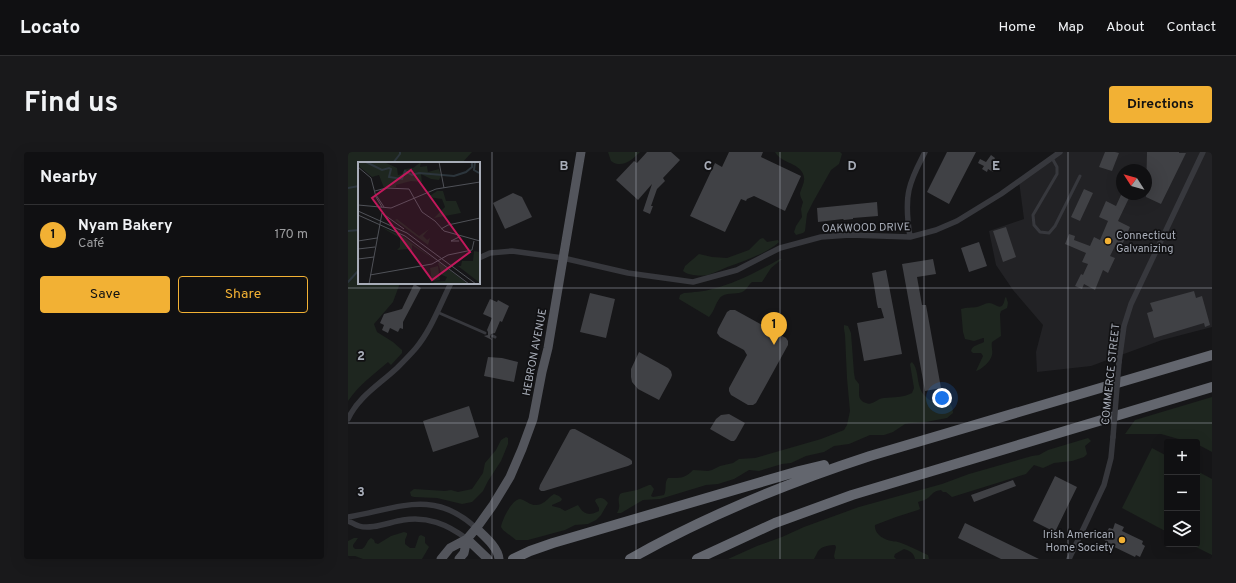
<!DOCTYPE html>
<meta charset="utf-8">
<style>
:root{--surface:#101012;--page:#19191b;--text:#f1f3f6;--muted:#9c9d9f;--line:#303032;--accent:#f2b134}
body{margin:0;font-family:Overpass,sans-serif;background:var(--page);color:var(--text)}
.controls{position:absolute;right:12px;bottom:12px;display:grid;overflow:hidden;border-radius:4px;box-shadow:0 4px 16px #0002}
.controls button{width:36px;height:36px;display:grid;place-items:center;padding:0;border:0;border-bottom:1px solid var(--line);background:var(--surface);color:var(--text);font:20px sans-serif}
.compass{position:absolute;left:768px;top:12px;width:36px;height:36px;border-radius:50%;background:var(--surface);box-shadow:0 4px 16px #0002;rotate:306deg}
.you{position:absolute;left:594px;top:246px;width:14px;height:14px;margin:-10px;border:3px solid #fff;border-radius:50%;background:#1a73e8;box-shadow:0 0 0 6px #1a73e833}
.badge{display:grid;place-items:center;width:26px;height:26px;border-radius:50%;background:var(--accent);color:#111;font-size:13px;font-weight:700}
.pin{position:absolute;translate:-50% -33px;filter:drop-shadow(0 1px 2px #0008)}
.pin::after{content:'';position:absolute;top:21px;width:14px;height:12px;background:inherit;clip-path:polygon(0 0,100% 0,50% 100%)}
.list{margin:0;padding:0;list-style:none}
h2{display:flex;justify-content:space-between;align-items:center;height:52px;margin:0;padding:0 16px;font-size:17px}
h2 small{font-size:13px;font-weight:400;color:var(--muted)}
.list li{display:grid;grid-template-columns:26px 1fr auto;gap:12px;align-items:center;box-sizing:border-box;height:60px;padding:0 16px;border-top:1px solid var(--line)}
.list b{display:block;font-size:15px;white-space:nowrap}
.list p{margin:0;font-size:13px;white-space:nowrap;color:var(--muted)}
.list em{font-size:13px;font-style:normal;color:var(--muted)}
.actions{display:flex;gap:8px;padding:12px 16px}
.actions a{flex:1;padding:9px 0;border:1px solid var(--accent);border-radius:4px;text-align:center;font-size:14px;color:var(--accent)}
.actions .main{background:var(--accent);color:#111}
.icon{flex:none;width:22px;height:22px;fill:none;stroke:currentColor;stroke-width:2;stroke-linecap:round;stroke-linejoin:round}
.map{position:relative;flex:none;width:864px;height:407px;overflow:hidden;border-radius:4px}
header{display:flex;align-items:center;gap:24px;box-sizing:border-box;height:56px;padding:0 20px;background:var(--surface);border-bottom:1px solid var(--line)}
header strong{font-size:19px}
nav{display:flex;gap:22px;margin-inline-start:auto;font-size:14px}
.intro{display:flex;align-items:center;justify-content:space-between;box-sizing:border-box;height:96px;padding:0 24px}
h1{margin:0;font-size:28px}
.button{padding:10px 18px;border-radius:4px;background:var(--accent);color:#111;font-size:14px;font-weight:700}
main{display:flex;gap:24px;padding:0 24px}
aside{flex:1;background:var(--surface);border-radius:4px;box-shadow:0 4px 16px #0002}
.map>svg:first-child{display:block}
.built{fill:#222225;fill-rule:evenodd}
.green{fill:#1e261f}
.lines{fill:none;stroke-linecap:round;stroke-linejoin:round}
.stream{stroke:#2c353c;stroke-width:2}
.building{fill:#404145}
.lane{stroke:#37383d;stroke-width:3}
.street{stroke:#37383d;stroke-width:5.5}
.primary{stroke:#53555c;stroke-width:9}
.highway{stroke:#63666e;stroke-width:10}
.street-bridge{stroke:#37383d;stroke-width:5.5}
.grid{fill:none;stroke:#a8adb8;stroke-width:1;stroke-opacity:0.55}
.poi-dot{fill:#f2b134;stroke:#111113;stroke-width:1.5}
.labels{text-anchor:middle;stroke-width:3.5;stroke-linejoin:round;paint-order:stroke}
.street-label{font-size:11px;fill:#a8adb8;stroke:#111113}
.poi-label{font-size:11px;fill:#a8adb8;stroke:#111113;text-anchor:start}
.inset-river{fill:none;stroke:#2c353c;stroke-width:2}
.inset-road{fill:none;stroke:#505258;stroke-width:1}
.view{fill:#c2185b;fill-opacity:0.15;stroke:#c2185b;stroke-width:2}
.inset-edge{fill:none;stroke:#a8adb8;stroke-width:2}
.grid-label{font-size:13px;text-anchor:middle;font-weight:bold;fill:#a8adb8;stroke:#111113;stroke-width:3.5;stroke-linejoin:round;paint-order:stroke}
</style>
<header>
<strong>Locato</strong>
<nav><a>Home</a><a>Map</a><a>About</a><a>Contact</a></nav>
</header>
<div class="intro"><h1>Find us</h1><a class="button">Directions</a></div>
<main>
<aside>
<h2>Nearby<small></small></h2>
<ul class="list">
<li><span class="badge">1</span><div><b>Nyam Bakery</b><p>Café</p></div><em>170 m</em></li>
</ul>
<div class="actions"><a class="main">Save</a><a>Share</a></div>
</aside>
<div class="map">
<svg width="864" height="407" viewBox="0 0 864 407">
<rect width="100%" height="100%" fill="#161618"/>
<path class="built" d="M712,0H864V175L814,188L743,214L689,220L688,200L695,173L665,138L648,113L641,79L676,67L671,29ZM774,18H798V42H774Z"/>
<path class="green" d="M0,0H124L114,11H11V131H52L45,150L26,172L29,180L45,190L54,198V201L43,213L40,210C26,222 11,233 0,249Z
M260,0H292C284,8 274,17 263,9Z
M427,0H492L494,2L491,12L483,18L465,50L459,62L457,79L455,81L448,83L446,80L448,74L454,65L453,57L455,50C454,47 452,45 452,41C454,34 459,28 454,20C448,10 433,11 427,0Z
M412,87L415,86L419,90L430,88L431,90C420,101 393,110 377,116C372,118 366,121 360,123C353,124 341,124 335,119L337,114L351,102L364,105L379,106L401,98Z
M432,107H434L423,116L414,130H404C401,132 399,137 396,139C390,143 381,140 374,144C368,148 367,159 361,165L331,147L332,143L336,141C345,140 355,140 364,137C388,131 410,119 432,107Z
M658,145L660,151L659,156L653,159L652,162L653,184L644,190C643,195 645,199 644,203C643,209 633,218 628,219L635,204L633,201H625L623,199C624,193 631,193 636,190V186H635L626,189L617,187L615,180L613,157C619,155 624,156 629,155C633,154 637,151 641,151C648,151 654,162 657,146Z
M496,173L500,174L503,181L506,221L507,227L511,232C512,240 508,248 518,251C520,252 522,252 524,251C528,250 531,246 536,246C545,245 555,246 564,241L566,236L562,212L564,210C570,216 569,228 572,236C573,240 576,243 579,246C588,255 605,242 605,261L599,266L578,270L563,271L557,272L545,280L536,283H522L501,292L486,294L476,300L458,304L443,311L434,312L411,319L401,318L386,327L370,332L358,333L312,347L295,348L273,361H269C270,359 271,357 271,356C272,351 269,349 272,342L274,341L289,338L301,333H303L306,337L303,344L305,345L316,343C319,338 316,330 320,326C331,326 337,327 345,318L360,319L364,318L372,314L385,311L391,307L407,306L473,287L496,278L499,273L502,259L499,226L497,183L496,177Z
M864,245V300L849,292V290H841L813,282H777L787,268Z
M158,285L160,286V292L153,309L140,329L135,339L124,350L114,352L89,346L66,345L63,344L62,340L66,337L97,339L103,338L110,340L124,337L135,321L137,311L148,298L153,288Z
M740,286L743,289L737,294L739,302L736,305L724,309L706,311L695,316L686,313L678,322L604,345L598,340H595L593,338C587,339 586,340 582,344C580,347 574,349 570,350L572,357L570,358L548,365L527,373C526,382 536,388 544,389C547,390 547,389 550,390C560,393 571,399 580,403L581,407H567C566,401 562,399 556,397L547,402L546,405L548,407H487L486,404L488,395L487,393C483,393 474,394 471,398C469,400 468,404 466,407H380L409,394L434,385L456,375L511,355L594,332L621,322L684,304L691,303L700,298Z
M804,296L819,304V380L774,356Z
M849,319L864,327V403L842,392H849Z
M206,342L211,344L214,347L213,349L204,353V354L212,356L217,359L230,353C236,363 241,364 251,359V356L247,349L248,347C254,345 256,346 260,351L253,363L248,368L240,372L227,373L217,378L180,388H168L155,378L153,375C154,368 164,347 172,347C178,348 184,356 193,352C198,350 201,345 206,342Z
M56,380L59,381V383L57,388V392L62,396H67L71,384L73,383L77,385V391L81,395L74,407H15L7,404H0V389L6,386H10L5,393V395L7,397H14C19,394 18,389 23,386L26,388L27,391L30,392L43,384Z"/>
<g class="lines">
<path class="stream" d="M45,11L52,2V0
M0,36L11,34
M0,79L11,78
M0,130L11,118"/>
</g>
<path class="building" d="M299,0H323L332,8L315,26L317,29L309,37L303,54H305L302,62L295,59L304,32L290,48L268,28L286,9L289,11Z
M381,0H415L413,5L453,24L437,59L406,44L399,47L398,49L393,47L377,80L342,64L367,11L374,15Z
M599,0H628L601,52L579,40Z
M757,0H767L771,1L764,19L751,15Z
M799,0H831V1H838L813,52L798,45Z
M643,3L647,6L643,13L648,15L645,20L640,17L639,20L634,17L636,14L630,11L632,7L638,10Z
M736,37L745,41L732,69L723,65Z
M165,41L174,45L184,65L157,77L145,51Z
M773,43L781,46L770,69L782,75L774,93L769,90L762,104L767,106L760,121L755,118L747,138L736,132L734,137L727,134L733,122L735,123L740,112L734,110L738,101L717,92L721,82L727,84L726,88L742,94L746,85L752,88L760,69L751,65L758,49L768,54Z
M529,50L530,64L505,66V67L496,68L495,67L470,70L469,56Z
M658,75L668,105L655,110L645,79Z
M631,90L639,114L621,120L613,96Z
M585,107L588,122L569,125L574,153H578L593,236L577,239L554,112Z
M538,118L554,202L516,209L509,171L536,166L533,156H530L529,152L524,121Z
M66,132L73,136L55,170V177L52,176L50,180L42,176L40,181L34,178L36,173L32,171L36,162L54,157Z
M846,139L848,146L854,144L862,173L857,175L856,171L806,186L799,161L805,159L802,151Z
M242,141L267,147L258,186L232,180Z
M142,147L149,150L150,148L161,154L154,170L152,169L147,181L143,182L142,185L144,188L136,184L140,183V180L139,178L144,166L135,162Z
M382,158H387L438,186L440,189V193L408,251L405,253H400L383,243L381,239V236L399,203L396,198L372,185L369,181L370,177L379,160Z
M291,200L320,216L323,219L324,223L323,226L311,248L290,237L284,230L283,225V217Z
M140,205L154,206L170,210L166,230L136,224Z
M121,254L131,285L85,300L75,269Z
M381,262L397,271L388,287L386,289H383L362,277L368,267L373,263Z
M224,277H227L282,307L284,309V312L280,314L196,339H193L191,337L192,333L222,278Z
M707,324L729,335L707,380L685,369Z
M665,328L668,334L626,350L623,343Z
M617,371L691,407H653L610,386Z
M767,371L776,375L774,379L795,389L794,392L797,394L792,405L788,403L787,405L758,391V389L755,387L761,376L765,377Z"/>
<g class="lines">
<path class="lane" d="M704,6L709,15V22L685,63L686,73L692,80L701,81L707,74L732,24
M89,160L137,181
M145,184L147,185"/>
<path class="street" d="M562,85C560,72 558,51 561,38C564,24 571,12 577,0
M131,106L142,101L164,99L215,106L280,121L345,130L389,118L432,96L473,85L502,83L562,85L588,78L609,69L653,42L712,0
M771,210L776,174L783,152L855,0
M0,267C10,245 32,232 49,216C55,210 62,203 68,196C83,178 92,153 103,131
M0,365C49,357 85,336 128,376
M0,369C4,371 8,373 11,374C23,378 42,370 55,368C79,364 99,372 119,387
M721,407L756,333L763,306L765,285"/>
<path class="primary" d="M128,376C136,384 150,395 151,407
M119,387L140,407
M93,407L102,396L119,387L130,374L145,353L162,325L174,297L185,267L194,220L200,196L233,0
M111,407L116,401L119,387"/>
<path class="highway" d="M165,407L182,399L205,391L451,319L476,313
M282,407C358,364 439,331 522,304L864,203
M349,407L427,371L504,343L864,235"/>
<path class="street-bridge" d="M765,285L771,210"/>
</g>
<path class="grid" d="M144,0V407M288,0V407M432,0V407M576,0V407M720,0V407M0,136H864M0,271H864"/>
<g class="poi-dot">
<circle cx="760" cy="89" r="4"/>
<circle cx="774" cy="388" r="4"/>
</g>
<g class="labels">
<g class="street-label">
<text transform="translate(518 75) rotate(-1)" y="4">OAKWOOD DRIVE</text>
<text transform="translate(186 200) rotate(-79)" y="4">HEBRON AVENUE</text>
<text transform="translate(762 222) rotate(-84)" y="4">COMMERCE STREET</text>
</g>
<g class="poi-label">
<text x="768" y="87">Connecticut<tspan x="768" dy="13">Galvanizing</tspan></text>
<text x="766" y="386" text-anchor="end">Irish American<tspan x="766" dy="13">Home Society</tspan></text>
</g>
</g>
<g transform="translate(10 10)">
<rect width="122" height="122" fill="#161618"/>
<path d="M0,0H26L39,6L40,13L44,12L47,7L55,6L63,0L62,5L69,4L70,10L81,7L83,14L81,18L73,17L63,12L64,20L53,19L38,23V25L26,26L21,13L14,15L2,5ZM79,29H85L88,39H98L103,51L76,56L87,45L84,37L70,35ZM39,57L61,74L71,67L65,74L69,78L72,76L70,83L37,58ZM23,65L44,74L77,98L54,83V91L50,87L39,88L42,85V76ZM116,89L122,90V121L100,104H103L104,99H115ZM80,101H82L110,122H78L75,120L87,119L89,115L84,113ZM80,104L82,118L74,119L72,106Z" fill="#1e261f"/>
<path class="inset-river" d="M8,0L24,8L31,6L33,7L31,15L44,17L47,9L54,13L61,11L96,14L108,10L114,5V0M117,0L116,8L121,11"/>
<path class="inset-road" d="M81,0L86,26M0,5L13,16L18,35L24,45M17,29L28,26L51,27L64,50L77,59L86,69L122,79M18,33L26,45M0,43L33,46L78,27L122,20M0,49L49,71L118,122M24,51L46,67M0,53L47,74L111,122M83,67L90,63L122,56M101,75L93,79H101M0,79L19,76M0,87L17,85M0,97L16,95M12,113L74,102L90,93L114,88L116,79M11,122L24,51"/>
<path class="view" d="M53,8L112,90L74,118L14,36Z"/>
<rect width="122" height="122" class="inset-edge"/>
</g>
<g class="grid-label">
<text x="216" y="18">B</text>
<text x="360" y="18">C</text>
<text x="504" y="18">D</text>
<text x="648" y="18">E</text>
<text x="13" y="208">2</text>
<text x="13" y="344">3</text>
</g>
</svg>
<div class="controls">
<button>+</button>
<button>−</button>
<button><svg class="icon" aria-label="layers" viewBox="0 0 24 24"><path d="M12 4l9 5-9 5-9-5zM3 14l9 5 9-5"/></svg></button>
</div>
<svg class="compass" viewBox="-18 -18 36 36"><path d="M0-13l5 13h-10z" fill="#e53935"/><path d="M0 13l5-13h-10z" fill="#9c9d9f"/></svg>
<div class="you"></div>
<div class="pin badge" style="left:426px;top:193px">1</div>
</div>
</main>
